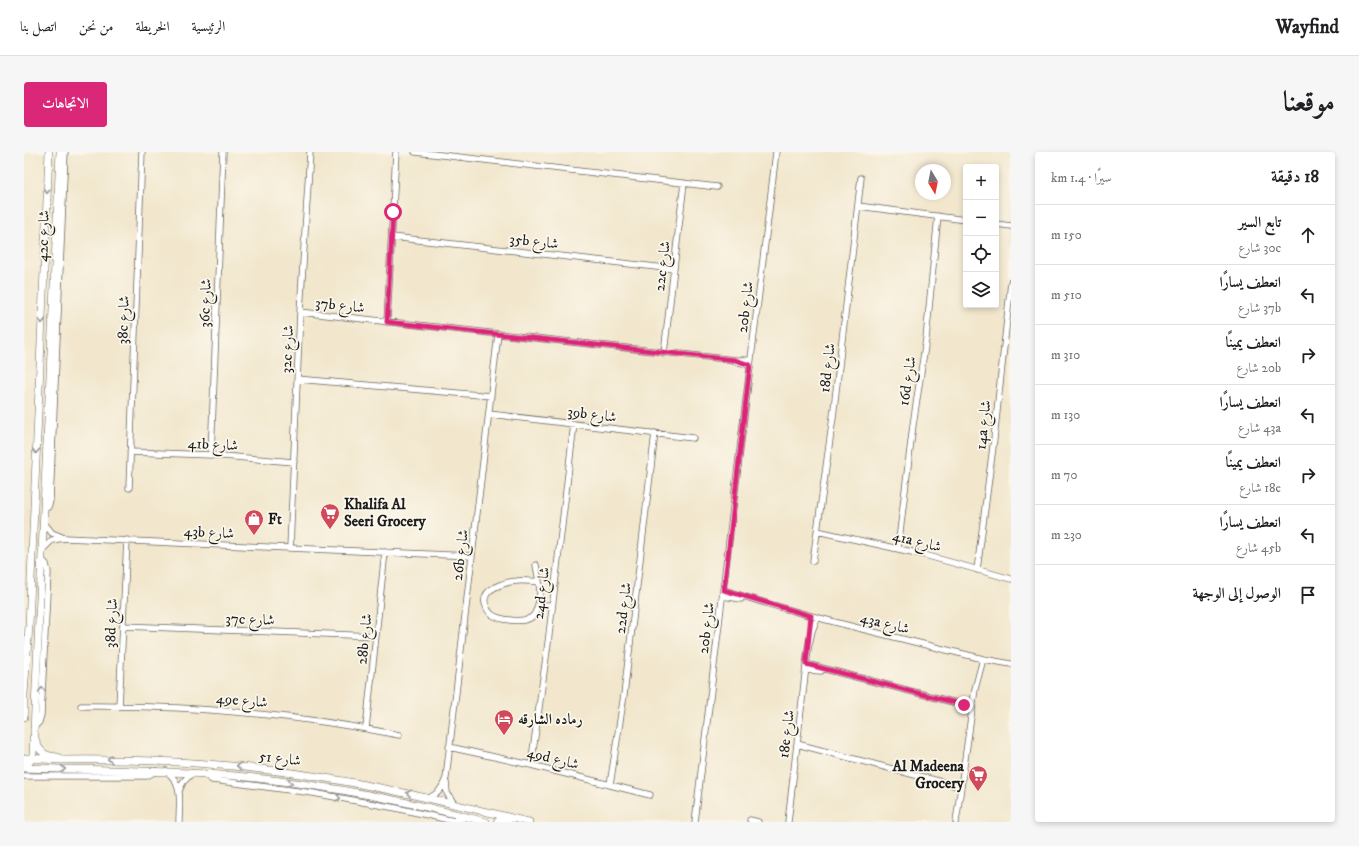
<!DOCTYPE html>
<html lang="ar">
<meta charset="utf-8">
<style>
:root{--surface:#fff;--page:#f6f6f6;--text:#202124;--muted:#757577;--line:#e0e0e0;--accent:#db2777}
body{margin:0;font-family:"IM FELL DW Pica",Amiri,serif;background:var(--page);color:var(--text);direction:rtl}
.controls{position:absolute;right:12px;top:12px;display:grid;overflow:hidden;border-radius:4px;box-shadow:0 2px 6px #0003}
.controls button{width:36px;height:36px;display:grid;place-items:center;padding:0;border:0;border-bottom:1px solid var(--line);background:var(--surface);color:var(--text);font:20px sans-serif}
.compass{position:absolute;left:891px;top:12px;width:36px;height:36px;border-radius:50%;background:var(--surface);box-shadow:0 2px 6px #0003;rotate:170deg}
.stop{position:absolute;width:12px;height:12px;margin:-9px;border:3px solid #db2777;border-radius:50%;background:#fff}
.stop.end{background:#db2777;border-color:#fff;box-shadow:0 1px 4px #0008}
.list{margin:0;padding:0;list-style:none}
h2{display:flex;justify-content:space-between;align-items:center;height:52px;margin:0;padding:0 16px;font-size:17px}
h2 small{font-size:13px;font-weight:400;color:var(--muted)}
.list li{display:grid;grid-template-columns:26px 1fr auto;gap:12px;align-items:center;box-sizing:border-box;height:60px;padding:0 16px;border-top:1px solid var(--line)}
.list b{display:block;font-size:15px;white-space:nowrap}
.list p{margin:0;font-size:13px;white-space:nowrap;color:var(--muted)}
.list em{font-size:13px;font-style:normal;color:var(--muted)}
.icon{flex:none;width:22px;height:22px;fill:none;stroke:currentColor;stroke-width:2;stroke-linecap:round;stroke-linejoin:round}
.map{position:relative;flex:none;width:987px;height:670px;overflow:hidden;direction:ltr;border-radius:4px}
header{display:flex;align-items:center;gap:24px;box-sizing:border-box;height:56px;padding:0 20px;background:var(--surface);border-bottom:1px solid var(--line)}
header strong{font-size:19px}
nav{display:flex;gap:22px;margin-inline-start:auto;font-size:14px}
.intro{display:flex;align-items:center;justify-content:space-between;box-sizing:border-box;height:96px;padding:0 24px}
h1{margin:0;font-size:28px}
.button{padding:10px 18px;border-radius:4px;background:var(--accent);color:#fff;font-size:14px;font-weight:700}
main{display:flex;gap:24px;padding:0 24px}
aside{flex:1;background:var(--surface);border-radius:4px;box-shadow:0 2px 6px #0003}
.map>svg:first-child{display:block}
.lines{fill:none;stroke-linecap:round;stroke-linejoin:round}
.minor-casing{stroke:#67635a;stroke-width:7}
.tertiary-casing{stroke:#67635a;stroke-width:8}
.minor{stroke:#fff;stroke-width:5.5}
.tertiary{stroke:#fff;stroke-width:7}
.oneway{stroke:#999}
.route{stroke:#db2777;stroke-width:5}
.labels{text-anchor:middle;stroke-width:3.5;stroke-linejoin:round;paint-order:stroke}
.street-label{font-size:15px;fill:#1c1c1c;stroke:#fbf7ec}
.poi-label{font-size:15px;font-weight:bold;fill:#1c1c1c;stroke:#fbf7ec;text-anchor:start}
</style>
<header>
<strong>Wayfind</strong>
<nav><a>الرئيسية</a><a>الخريطة</a><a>من نحن</a><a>اتصل بنا</a></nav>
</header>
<div class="intro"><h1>موقعنا</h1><a class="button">الاتجاهات</a></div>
<main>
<aside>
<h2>18 دقيقة<small>سيرًا · 1.4 km</small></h2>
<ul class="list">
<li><svg class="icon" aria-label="ahead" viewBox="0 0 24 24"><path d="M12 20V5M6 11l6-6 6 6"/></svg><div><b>تابع السير</b><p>30c شارع</p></div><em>150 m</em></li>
<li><svg class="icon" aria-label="left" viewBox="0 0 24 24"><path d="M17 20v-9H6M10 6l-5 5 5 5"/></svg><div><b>انعطف يسارًا</b><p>37b شارع</p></div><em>510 m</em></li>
<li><svg class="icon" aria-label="right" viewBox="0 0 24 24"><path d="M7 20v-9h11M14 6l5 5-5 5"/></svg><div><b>انعطف يمينًا</b><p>20b شارع</p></div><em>310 m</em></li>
<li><svg class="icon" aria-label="left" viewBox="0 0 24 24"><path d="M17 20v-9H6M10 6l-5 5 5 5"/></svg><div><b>انعطف يسارًا</b><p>43a شارع</p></div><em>130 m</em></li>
<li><svg class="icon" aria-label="right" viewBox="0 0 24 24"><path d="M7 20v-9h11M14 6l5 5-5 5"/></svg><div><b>انعطف يمينًا</b><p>18e شارع</p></div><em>70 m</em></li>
<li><svg class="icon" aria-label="left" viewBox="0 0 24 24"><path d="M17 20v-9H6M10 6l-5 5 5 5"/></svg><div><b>انعطف يسارًا</b><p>45b شارع</p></div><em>230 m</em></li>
<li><svg class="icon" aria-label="arrive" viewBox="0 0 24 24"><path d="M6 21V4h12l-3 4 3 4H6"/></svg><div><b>الوصول إلى الوجهة</b></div></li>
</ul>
</aside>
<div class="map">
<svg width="987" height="670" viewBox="0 0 987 670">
<rect width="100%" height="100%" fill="#fbf7ec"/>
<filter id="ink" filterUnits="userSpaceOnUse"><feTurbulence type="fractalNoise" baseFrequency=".025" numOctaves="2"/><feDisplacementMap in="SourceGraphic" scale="8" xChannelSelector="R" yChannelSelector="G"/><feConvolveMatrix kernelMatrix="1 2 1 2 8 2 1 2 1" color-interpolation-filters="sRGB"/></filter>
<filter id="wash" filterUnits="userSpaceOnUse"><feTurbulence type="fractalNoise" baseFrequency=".012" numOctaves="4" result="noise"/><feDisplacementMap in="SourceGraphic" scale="16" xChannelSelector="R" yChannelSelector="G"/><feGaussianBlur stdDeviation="0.9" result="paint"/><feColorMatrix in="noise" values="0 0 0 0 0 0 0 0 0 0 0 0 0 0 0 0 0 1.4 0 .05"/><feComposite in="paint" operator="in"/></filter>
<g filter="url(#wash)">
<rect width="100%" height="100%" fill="#f2e7cd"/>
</g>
<g filter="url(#ink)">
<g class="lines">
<g class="minor-casing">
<path id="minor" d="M391,0L693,35
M834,54L942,68
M972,72L987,74
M368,85L650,117
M276,160L711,208H726
M363,170L372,0
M640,201L660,31
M711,209L726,213
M273,227L467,244
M465,262L669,286
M106,300L187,303L270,310
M187,303L199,0
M105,336L118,0
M20,357L24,355L26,349L41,0
M20,371L28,381L38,385
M793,379L897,402L987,427
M266,396L276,160L286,0
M874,396L889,273L902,187L914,64
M19,397L28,388L41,386L448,404
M789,409L809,265L837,26
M512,413L515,429C508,430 500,428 493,429C482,430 458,436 461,451C462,455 464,459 467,462C475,468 501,472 509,464C511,462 513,456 514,453H528
M953,418L970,287L987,130
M700,438C785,466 872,485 959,507L987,512
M699,444L717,447
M514,453L516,441L515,429
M99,474L352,484
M782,512L948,555
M782,518L797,519
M57,554C164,553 270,562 375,583
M95,554L103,388
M10,575L15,570L17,563L24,420L22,412L18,408
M342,576L361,400
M773,592L937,635
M425,595L507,613L626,643
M507,613L524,491L550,272
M142,619C160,632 155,651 155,670
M180,622L188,628L289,641L372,656L430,669L443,665
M0,624H123L132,619
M422,630L423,641L430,652
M586,633L600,543L631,281
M155,639L159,630L168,621
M405,646C415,641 418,637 422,626L474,182
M726,668L734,670
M671,670L752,0
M764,670L784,497L788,479L793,466
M932,670L951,537L959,507"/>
</g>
<g class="tertiary-casing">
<path id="tertiary" d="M36,0L10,579C11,590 14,601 26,604C31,605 35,604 38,608
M0,565V542L5,474L25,0
M0,606C13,606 26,608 39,608C123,607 206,611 289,624C362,635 433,653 505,670
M0,613C12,610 9,596 9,586
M0,616C71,618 141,618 212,624C296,632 380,648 462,670
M473,670L478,667L485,668"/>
</g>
<use href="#minor" class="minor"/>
<use href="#tertiary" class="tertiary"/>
</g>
<defs><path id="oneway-chevron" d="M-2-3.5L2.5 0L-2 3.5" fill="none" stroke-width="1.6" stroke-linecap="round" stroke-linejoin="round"/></defs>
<g class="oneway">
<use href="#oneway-chevron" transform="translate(23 39) rotate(92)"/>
<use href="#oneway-chevron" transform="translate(18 169) rotate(92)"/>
<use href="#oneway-chevron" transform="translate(12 299) rotate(92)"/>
<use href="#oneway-chevron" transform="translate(18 538) rotate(-88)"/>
<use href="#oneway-chevron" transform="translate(86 607) rotate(-178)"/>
<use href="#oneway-chevron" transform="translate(215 614) rotate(-174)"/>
<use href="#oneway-chevron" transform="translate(39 617) rotate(1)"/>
<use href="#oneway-chevron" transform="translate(266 631) rotate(7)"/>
<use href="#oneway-chevron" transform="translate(385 641) rotate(-167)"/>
<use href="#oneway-chevron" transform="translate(314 646) rotate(12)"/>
</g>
</g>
<g class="lines" filter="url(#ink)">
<path class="route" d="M369,60L363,170L711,208L726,213L700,438L787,464L782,512L940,553"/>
</g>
<defs>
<g id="supermarket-pin" transform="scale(1)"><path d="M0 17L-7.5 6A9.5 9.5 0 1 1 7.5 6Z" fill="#d1495b" stroke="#fbf7ec"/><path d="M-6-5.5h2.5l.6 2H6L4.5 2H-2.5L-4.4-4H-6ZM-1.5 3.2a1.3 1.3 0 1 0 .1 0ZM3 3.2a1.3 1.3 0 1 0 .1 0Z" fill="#fff"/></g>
<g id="shop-pin" transform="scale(1)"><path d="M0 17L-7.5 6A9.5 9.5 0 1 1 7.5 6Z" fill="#d1495b" stroke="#fbf7ec"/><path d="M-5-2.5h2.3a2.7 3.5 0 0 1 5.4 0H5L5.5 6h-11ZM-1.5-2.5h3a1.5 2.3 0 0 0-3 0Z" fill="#fff"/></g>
<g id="hotel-pin" transform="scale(1)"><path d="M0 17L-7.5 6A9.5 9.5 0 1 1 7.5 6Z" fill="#d1495b" stroke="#fbf7ec"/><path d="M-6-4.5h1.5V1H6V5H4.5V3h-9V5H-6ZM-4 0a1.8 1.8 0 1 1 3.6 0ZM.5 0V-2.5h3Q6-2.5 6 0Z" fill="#fff"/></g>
</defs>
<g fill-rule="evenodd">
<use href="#supermarket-pin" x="306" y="361"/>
<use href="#shop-pin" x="230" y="367"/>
<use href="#hotel-pin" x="480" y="567"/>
<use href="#supermarket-pin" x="954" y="623"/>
</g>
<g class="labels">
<g class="street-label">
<text transform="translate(19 84) rotate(-88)" y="5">42c شارع</text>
<text transform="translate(510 89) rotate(6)" y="5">35b شارع</text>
<text transform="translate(638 114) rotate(-83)" y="5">22c شارع</text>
<text transform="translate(181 151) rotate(-88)" y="5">36c شارع</text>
<text transform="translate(316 153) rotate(6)" y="5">37b شارع</text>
<text transform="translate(721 155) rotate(-83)" y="5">20b شارع</text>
<text transform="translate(99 168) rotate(-88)" y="5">38c شارع</text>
<text transform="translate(263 197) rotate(-87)" y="5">32c شارع</text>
<text transform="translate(803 216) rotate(-83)" y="5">18d شارع</text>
<text transform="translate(883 229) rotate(-81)" y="5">16d شارع</text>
<text transform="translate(568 262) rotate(7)" y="5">39b شارع</text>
<text transform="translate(959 273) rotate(-84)" y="5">14a شارع</text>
<text transform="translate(189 292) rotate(3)" y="5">41b شارع</text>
<text transform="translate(185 380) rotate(3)" y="5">43b شارع</text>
<text transform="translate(893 389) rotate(14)" y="5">41a شارع</text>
<text transform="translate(436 403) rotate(-83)" y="5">26b شارع</text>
<text transform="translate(517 441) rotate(-83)" y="5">24d شارع</text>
<text transform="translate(599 456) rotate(-83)" y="5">22d شارع</text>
<text transform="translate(226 467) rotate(2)" y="5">37c شارع</text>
<text transform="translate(87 471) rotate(-87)" y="5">38d شارع</text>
<text transform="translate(861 471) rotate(14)" y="5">43a شارع</text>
<text transform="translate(682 476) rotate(-83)" y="5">20b شارع</text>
<text transform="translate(340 487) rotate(-84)" y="5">28b شارع</text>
<text transform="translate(218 548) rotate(5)" y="5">49e شارع</text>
<text transform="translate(762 582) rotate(-83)" y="5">18e شارع</text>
<text transform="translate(256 606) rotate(7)" y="5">شارع 51</text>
<text transform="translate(529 606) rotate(14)" y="5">49d شارع</text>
</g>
<g class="poi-label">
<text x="320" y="357">Khalifa Al<tspan x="320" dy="17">Seeri Grocery</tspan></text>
<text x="244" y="372">Ft</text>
<text x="494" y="572">رماده الشارقه</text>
<text x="940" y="619" text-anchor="end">Al Madeena<tspan x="940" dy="17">Grocery</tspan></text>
</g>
</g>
</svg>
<div class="controls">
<button>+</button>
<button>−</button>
<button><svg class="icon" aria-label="locate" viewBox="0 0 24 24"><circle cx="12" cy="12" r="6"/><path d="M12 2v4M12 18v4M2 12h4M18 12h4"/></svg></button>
<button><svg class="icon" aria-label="layers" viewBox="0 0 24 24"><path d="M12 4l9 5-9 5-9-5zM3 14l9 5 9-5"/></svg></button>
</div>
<svg class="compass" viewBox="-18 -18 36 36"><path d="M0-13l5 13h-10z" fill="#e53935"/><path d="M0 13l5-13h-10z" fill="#757577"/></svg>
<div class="stop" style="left:369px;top:60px"></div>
<div class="stop end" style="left:940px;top:553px"></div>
</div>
</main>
